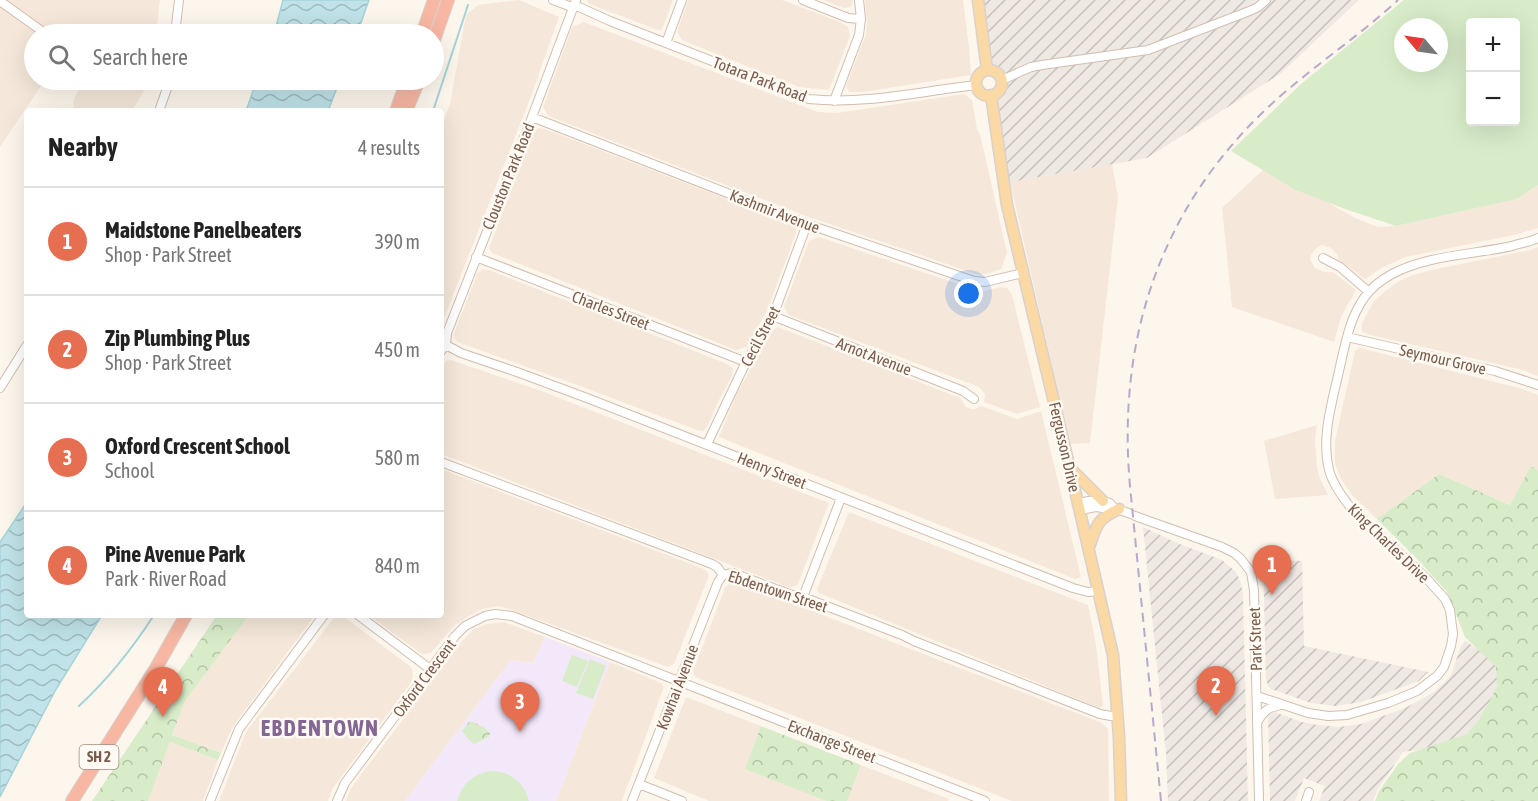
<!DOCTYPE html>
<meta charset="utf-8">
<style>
:root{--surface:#fff;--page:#f6f6f6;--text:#222;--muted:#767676;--line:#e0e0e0;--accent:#e76f51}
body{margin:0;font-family:"Asap Condensed",sans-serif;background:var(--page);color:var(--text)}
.controls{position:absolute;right:18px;top:18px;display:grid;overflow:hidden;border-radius:6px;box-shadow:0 6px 24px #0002}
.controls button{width:54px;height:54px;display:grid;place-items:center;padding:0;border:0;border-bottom:2px solid var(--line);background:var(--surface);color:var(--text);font:30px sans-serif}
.compass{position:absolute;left:1394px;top:18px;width:54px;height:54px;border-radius:50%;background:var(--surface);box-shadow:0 6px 24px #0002;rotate:299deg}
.you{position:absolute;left:969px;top:294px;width:21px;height:21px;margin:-15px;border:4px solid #fff;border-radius:50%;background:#1a73e8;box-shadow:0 0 0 9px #1a73e833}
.badge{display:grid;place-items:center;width:39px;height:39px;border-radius:50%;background:var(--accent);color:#fff;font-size:20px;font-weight:700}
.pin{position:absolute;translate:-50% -50px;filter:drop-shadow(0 2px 3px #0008)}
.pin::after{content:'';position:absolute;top:32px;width:21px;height:18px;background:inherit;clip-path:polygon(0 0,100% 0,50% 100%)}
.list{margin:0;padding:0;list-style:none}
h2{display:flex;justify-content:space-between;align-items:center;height:78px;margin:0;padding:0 24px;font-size:26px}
h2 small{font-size:20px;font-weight:400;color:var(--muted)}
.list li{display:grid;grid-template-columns:39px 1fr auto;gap:18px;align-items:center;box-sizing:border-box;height:108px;padding:0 24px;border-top:2px solid var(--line)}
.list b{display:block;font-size:22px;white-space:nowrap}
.list p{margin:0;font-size:20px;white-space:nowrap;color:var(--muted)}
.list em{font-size:20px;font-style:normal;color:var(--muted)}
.icon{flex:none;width:33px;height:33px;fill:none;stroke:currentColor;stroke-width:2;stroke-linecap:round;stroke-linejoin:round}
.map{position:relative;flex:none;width:1538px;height:801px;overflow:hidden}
.search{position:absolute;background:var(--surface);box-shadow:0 6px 24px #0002;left:24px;top:24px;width:420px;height:66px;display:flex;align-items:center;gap:15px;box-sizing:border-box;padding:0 21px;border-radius:33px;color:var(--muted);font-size:22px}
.panel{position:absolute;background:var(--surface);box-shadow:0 6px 24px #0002;left:24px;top:108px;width:420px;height:510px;border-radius:6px}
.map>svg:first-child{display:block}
.residential{fill:#f5e8da}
.industrial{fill:url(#industrial-furrows)}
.education{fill:#f3e8fa}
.grass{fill:#d8ecc9;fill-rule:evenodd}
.forest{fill:url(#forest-crowns)}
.water{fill:url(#water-waves);stroke:#a5d3da;stroke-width:1.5}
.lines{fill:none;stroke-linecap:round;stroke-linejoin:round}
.stream{stroke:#a5d3da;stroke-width:2}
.minor-casing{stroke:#d1beb0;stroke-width:10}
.major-casing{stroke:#dad1cd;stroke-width:13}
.highway-casing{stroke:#dad1cd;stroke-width:14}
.minor{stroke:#fff;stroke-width:8}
.major{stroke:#fbd9a5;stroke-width:10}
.highway{stroke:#f7b7a3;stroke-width:12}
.rail{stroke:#b9a8c9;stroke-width:2;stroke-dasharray:9 6;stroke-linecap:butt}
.labels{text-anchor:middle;stroke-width:5;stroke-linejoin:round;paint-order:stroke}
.shield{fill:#fffaf3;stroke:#a28b7f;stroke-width:1.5}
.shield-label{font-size:15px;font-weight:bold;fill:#7a5c4d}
.street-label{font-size:16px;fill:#7a5c4d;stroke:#fffaf3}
.district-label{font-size:22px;font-weight:bold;letter-spacing:1.5px;fill:#846695;stroke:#fffaf3}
</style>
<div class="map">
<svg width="1538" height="801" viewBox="0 0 1538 801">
<defs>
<pattern id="industrial-furrows" width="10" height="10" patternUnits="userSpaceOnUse" patternTransform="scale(1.5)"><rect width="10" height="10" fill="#efe9e4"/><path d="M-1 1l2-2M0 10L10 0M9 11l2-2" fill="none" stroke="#c7c0bb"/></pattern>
<pattern id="forest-crowns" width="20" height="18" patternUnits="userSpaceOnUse" patternTransform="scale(1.5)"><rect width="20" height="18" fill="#d8ecc9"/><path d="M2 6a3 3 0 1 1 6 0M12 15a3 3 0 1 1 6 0" fill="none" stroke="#b4c2a5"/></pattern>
<pattern id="water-waves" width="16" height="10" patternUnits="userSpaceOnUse" patternTransform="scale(1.5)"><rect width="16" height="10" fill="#bfe3e8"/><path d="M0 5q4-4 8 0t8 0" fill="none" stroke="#a0bbbe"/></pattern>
</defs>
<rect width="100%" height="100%" fill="#fdf6ec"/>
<path class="residential" d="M0,0H160L156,34H34V80H45L0,147Z
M519,0L559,17L530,99L441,326V126L450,104L466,15L478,5Z
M587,0H673L663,27L661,30H658L589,4Z
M688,0H782L840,22L848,27L850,36L829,90L799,87L682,40L677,32Z
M823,0H853L851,7L844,8Z
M865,0H963L969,47L971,75L863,92H849L846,86L866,34L867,22Z
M584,22L818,112L837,113L964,94L972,100L977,129L980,134L1007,253L1001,269L986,274H976L806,216L548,116L543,107L572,27Z
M83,80H150L132,111H74L73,105L74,99Z
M538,128L545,129L792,224L797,227L796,233L767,311L746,347L736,350L492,253L489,248L534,132Z
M1112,164L1118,197L1090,443L1070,444L1010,182Z
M1266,167L1355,218L1378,227L1396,226L1517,199L1538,185V228L1514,235L1406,257L1383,267L1365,279L1339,260L1337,254L1331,248L1322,245L1315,249L1311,255L1310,260L1315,268L1324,272H1333L1356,290L1341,317L1334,342L1232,307L1222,208Z
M819,237L976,290L986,291L1000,287L1007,288L1012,295L1040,407L1017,414L984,402L985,394L979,387L789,315L784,307L809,241Z
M1538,247V376L1519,369L1366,334L1362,331V323L1374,301L1384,292L1399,281L1413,275L1431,270L1531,250Z
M483,269L489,270L725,363L733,368L732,376L719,400L707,427L703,431L697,430L577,385L460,343L455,339L454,334L477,274Z
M778,327L960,398L966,407L971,409H975L981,406L1017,419L1041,411L1081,577L1075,579L719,437L737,393L773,330Z
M1360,348L1523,389L1538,395V470L1531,466L1511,505L1439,474L1377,519L1353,496L1341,479L1335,464V441L1355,351Z
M451,360L544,392L829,503L798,584L791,588L441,454V369L446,361Z
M1317,425L1315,439L1317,467L1320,479L1328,495L1275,499L1264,441Z
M441,469L704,569L708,573V578L674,664L668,667L509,609L498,606L482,609L464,619L454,626L431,653L422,654L368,615H441Z
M849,512L1088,605L1096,645L1103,706L1099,708L819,593L817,589Z
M735,581L1102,723L1108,729L1109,801H1012L695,677L693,671L725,588L730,582Z
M249,615H315L232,728L221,753L172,736L185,701Z
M336,616L344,617L411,667L413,673L412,681L342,776L333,788L328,801H219L246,732L333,619Z
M504,622L545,637L533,663L511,660L405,801H346L351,788L463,640L474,629L487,624Z
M610,662L661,683L664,687L622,801H556Z
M686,697L761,726L746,769L826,801H709L654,778Z
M170,742L218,760L203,801H148Z
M861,765L949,799L948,801H847Z"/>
<path class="industrial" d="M978,0H1359L1280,74L1147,158L1004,183L995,94L1001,87L1002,80L996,72L987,70Z
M1143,527L1177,543L1222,560L1236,572L1241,583L1243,595L1248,801H1168L1166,754Z
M1263,560L1302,561L1304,646L1428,672L1419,681L1361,702L1336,706L1311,703L1271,689L1268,686L1266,679Z
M1465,641L1498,661V693L1470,735L1451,745L1403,752L1378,789L1373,801H1319L1325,786L1304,778L1295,801H1270L1268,715L1274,712L1302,722L1318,725L1338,727L1361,724L1405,708L1431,694L1444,683L1451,675L1461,646Z"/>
<path class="education" d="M545,637L610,662L556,801H405L511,660L533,663Z"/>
<path class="grass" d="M1404,0H1538V185L1517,199L1396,226L1345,209L1296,190L1231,151L1301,84ZM1470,22H1516V122H1470ZM1403,27H1439V63H1403Z
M572,655L588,661L577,687L562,681Z
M590,659L606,666L593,699L576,693Z
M490,771C510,771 524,782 529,801H457C462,784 473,774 490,771Z"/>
<path class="forest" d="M1531,466L1538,470V801H1375L1379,791L1398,764L1410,753L1467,734L1479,720L1497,687L1496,667L1465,637L1447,592L1419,561L1377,519L1439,474L1510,505Z
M217,615H249L185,701L172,735L221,753L218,760L170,742L148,801H92Z
M469,722C475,721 478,726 484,727L490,733L489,737L474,744L468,739L462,731Z
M761,726L861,765L847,801H826L745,769Z"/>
<path class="water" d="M283,0H369L357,34H274Z
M257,80H340L328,111H246Z
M27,502V615H102L55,691L0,797V542Z"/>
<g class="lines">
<path class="stream" d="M433,111L468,5
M79,706C107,680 134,646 154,615"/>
<g class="minor-casing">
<path id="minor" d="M553,0L569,6L579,7L610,21L809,99C865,105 921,91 977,85
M803,0L848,18L861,19
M0,1L46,34
M175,34L179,0
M666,43L682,0
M1002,80L1031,67L1042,65L1148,50L1252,10L1258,7L1266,0
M834,101L859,35L861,19L859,0
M159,111L170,80
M532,117L807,224L974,281L985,282L1023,273
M476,257L746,362
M1323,258L1340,267L1369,292
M773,316L963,391L974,399
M1347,337L1495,371L1538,385
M446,345L461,353L517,372L587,398L1073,588L1088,592L1098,591
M441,351L446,345L447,333L532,117L576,0
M0,388L27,345
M707,444L746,362L773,316L807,224
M441,462L712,564L717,567L723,575
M1078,503L1089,501H1103L1110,503L1114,508L1131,514
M1080,510L1096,507L1110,509L1114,508
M1135,516L1222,547L1234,553L1240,558L1251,572L1254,590L1259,801
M723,575L733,573L792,595L803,597L902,635L914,641L1100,714L1111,716L1118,715
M803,597L841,498
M358,615L430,669
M1257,696L1308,713L1328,716L1347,715L1388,703L1417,691L1437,676L1444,667L1451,646L1453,634L1450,610L1445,599L1428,580L1352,509C1342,497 1333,485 1329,470C1321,437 1332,403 1339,371C1345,346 1349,319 1364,298C1371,288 1381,280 1392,274C1428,255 1472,255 1512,246C1521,243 1530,242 1538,238
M1258,721C1265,709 1268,708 1281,705
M639,784L682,801
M210,801L239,729L324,615
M337,801L345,783L455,636L465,626L485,616L495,614L512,616L985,801
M632,801L718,582L723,575
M1306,801L1309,792"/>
</g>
<g class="major-casing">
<path id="major" d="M978,0L987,70
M976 83a13 13 0 1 1 26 0a13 13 0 1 1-26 0Z
M991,95L1007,205L1074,486L1113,655L1119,737L1121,801
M1072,470L1103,501
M1089,547C1097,525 1096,520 1119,509"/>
</g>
<g class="highway-casing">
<path id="highway" d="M422,34L434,0
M434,40L448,0
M396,111L407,80
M406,111L419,80
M72,801L156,668L186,615"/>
</g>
<use href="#minor" class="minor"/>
<use href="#major" class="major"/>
<use href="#highway" class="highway"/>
<path class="rail" d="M1161,801L1130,486C1117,343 1158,214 1262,113C1304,72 1355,40 1398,0"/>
</g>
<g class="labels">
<rect class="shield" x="79.5" y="745" width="39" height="24" rx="4.5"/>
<g class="shield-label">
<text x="99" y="762">SH 2</text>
</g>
<g class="street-label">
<text transform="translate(760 79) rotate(21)" y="6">Totara Park Road</text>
<text transform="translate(508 176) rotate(-68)" y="6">Clouston Park Road</text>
<text transform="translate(775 211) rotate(21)" y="6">Kashmir Avenue</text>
<text transform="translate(611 310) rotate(21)" y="6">Charles Street</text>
<text transform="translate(760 336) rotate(-62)" y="6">Cecil Street</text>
<text transform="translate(874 356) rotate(21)" y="6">Arnot Avenue</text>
<text transform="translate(1443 359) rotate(13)" y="6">Seymour Grove</text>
<text transform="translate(1065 447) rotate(77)" y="6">Fergusson Drive</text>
<text transform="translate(772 470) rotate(22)" y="6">Henry Street</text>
<text transform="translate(1389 543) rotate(44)" y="6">King Charles Drive</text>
<text transform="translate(778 591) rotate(18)" y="6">Ebdentown Street</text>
<text transform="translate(1255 639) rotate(-92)" y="6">Park Street</text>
<text transform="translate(424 678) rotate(-53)" y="6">Oxford Crescent</text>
<text transform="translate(677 687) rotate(-69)" y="6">Kowhai Avenue</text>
<text transform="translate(832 741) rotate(21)" y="6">Exchange Street</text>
</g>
<g class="district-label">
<text x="320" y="736">EBDENTOWN</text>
</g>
</g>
</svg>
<div class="controls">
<button>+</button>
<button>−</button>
</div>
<svg class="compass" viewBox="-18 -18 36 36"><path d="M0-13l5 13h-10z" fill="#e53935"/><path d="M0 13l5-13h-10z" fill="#767676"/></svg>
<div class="you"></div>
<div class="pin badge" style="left:1272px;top:595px">1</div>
<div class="pin badge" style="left:1216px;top:716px">2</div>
<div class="pin badge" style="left:520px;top:732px">3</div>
<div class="pin badge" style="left:163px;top:717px">4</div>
<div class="search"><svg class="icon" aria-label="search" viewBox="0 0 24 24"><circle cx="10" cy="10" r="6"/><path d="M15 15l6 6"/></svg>Search here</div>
<section class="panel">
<h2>Nearby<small>4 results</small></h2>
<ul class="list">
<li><span class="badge">1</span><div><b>Maidstone Panelbeaters</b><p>Shop · Park Street</p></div><em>390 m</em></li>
<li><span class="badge">2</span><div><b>Zip Plumbing Plus</b><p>Shop · Park Street</p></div><em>450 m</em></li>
<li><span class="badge">3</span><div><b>Oxford Crescent School</b><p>School</p></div><em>580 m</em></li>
<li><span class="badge">4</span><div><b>Pine Avenue Park</b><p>Park · River Road</p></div><em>840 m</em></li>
</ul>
</section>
</div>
